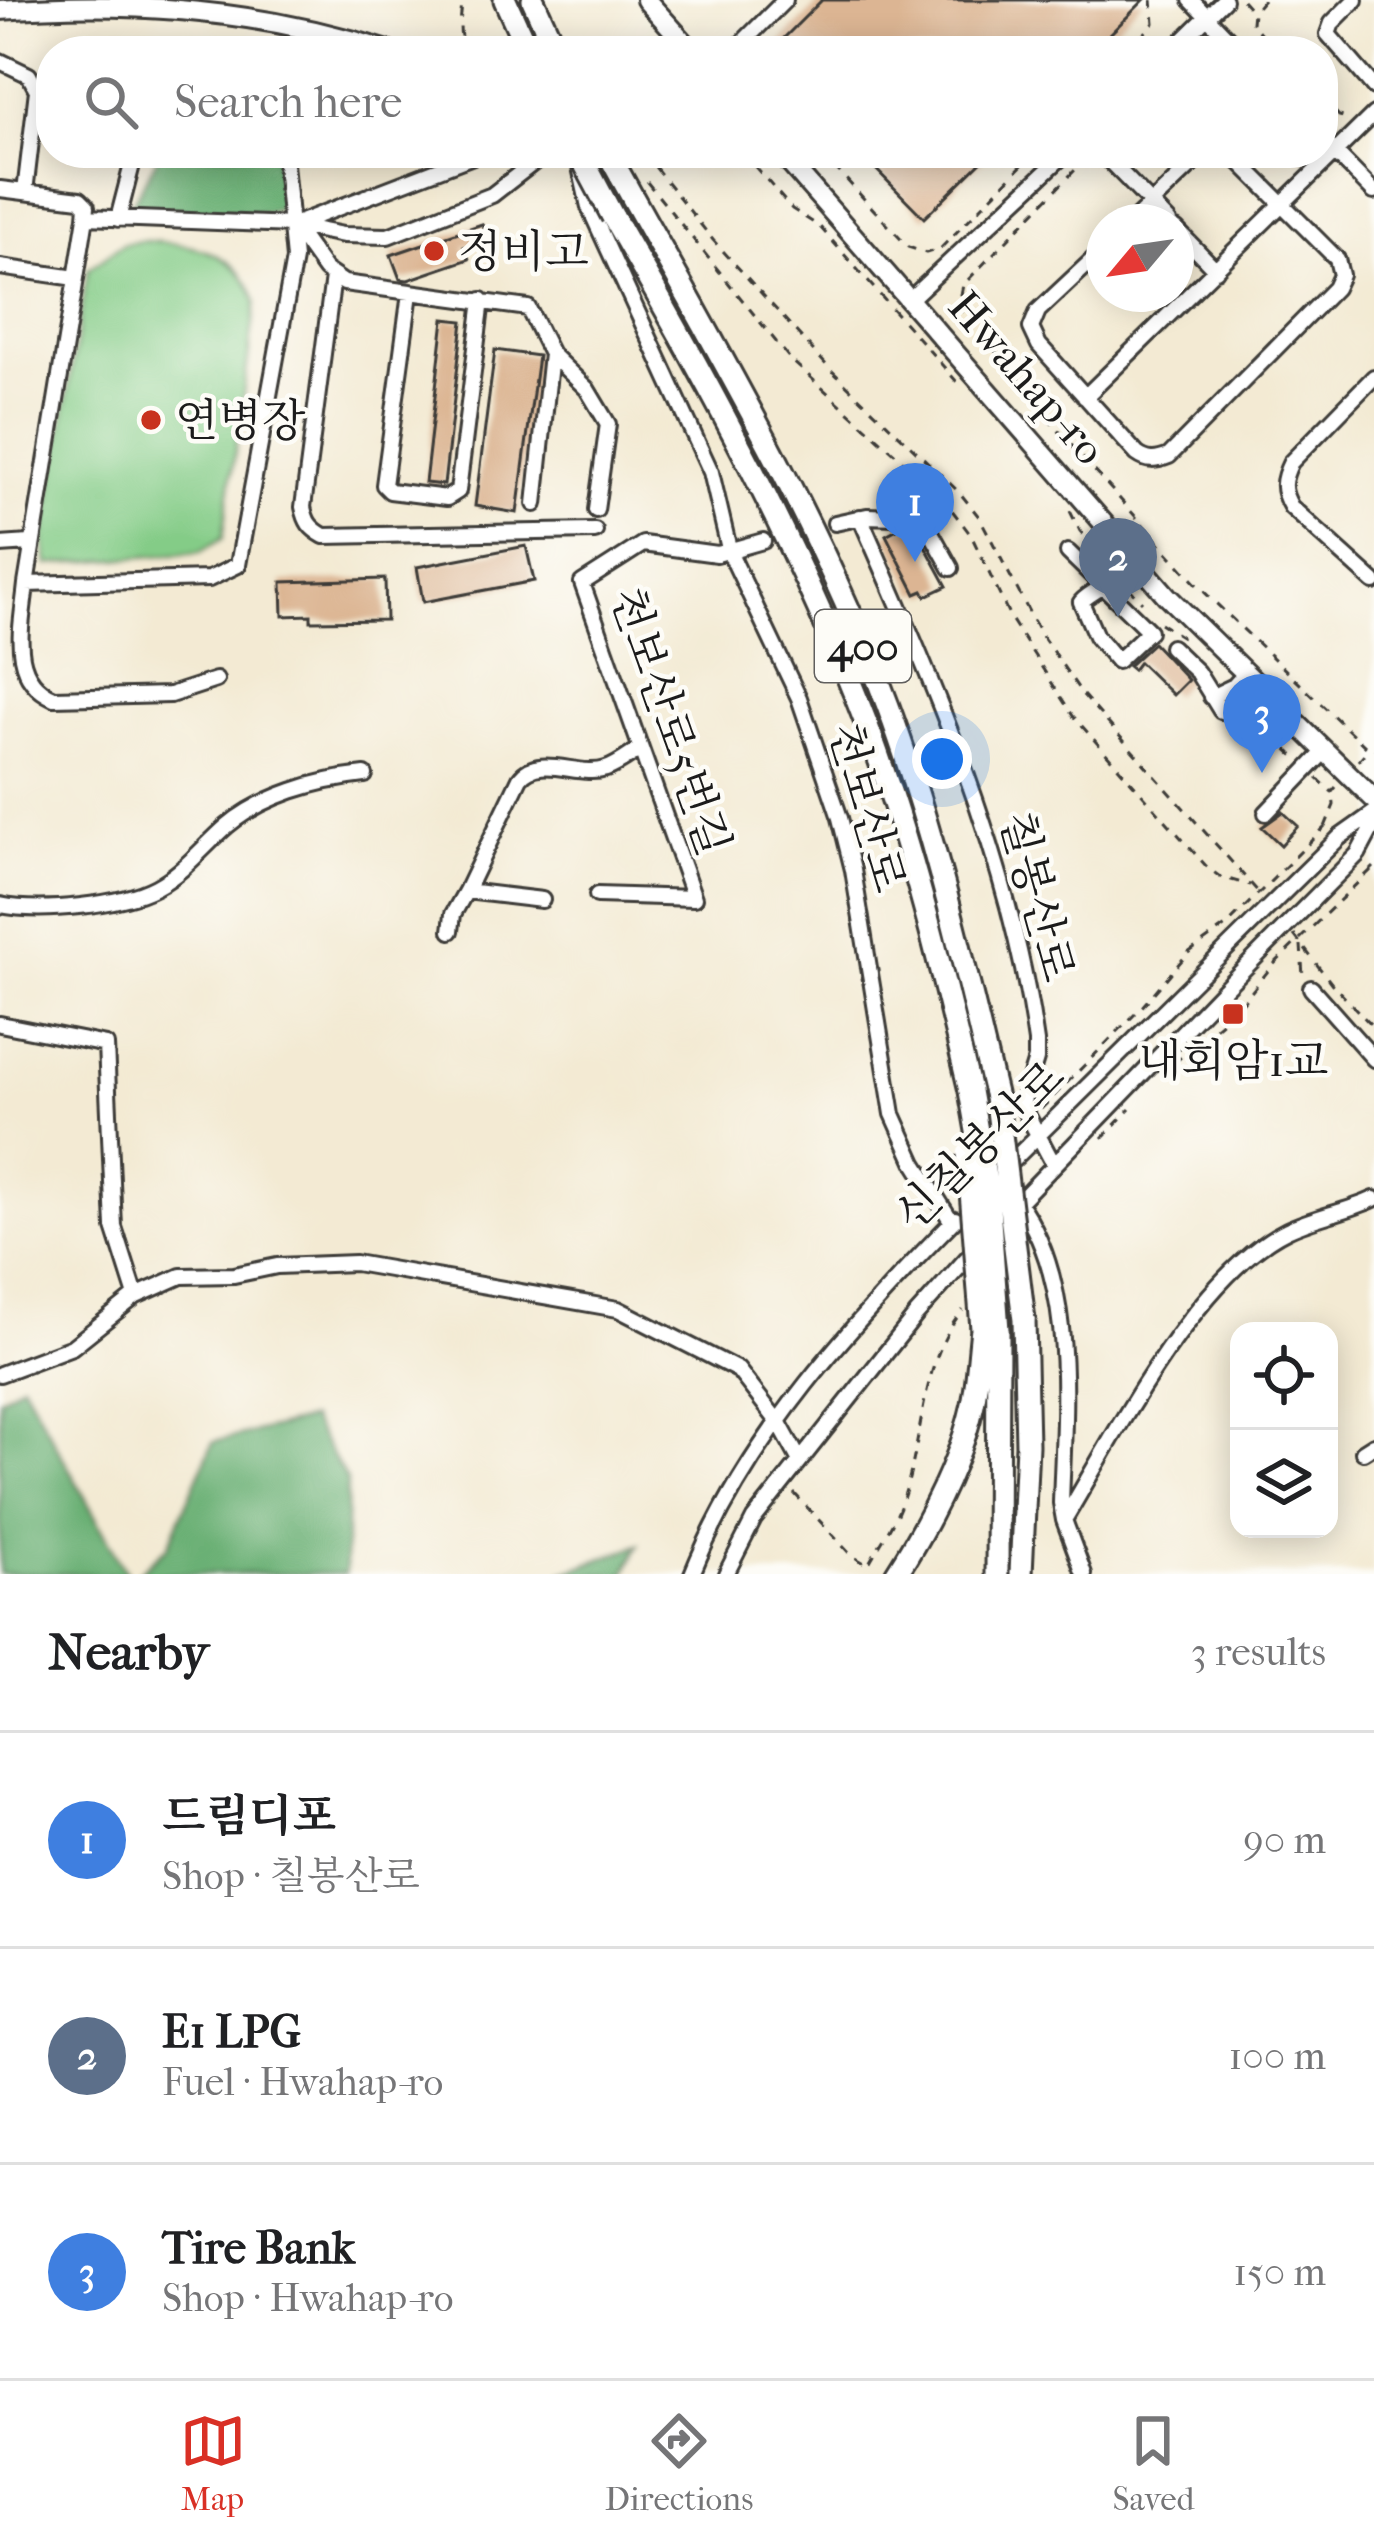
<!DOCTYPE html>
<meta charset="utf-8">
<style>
:root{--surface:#fff;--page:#f6f6f6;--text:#202124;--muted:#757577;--line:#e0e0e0;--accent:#d93025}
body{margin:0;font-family:"IM FELL French Canon","Noto Serif KR",serif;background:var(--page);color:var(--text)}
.controls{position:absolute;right:36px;bottom:36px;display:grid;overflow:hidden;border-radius:24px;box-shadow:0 6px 30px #0003}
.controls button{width:108px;height:108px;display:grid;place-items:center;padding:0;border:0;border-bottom:3px solid var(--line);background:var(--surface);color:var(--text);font:60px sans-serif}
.compass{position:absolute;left:1086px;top:204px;width:108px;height:108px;border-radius:50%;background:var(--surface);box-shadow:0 6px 30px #0003;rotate:241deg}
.you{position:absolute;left:942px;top:759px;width:42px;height:42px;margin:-30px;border:9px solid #fff;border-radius:50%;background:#1a73e8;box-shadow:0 0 0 18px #1a73e833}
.badge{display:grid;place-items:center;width:78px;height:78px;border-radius:50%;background:var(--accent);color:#fff;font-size:39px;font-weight:700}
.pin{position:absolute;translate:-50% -99px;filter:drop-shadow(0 3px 6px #0008)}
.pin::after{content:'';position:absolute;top:63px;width:42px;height:36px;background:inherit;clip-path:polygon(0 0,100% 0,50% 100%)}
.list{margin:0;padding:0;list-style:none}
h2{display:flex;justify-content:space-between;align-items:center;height:156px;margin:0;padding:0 48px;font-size:51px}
h2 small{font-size:39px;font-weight:400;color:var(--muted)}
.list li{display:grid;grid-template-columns:78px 1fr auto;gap:36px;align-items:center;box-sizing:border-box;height:216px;padding:0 48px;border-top:3px solid var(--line)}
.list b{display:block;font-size:45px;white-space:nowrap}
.list p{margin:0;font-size:39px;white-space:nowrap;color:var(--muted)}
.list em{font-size:39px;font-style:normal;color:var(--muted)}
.icon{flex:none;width:66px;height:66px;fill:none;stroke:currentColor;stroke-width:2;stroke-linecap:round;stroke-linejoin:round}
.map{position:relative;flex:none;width:1374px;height:1574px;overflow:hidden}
.search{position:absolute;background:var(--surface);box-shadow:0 6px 30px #0003;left:36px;right:36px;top:36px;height:132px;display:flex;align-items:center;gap:30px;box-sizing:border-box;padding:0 42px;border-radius:48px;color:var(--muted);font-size:45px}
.sheet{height:804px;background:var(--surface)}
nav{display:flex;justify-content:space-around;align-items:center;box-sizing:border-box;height:168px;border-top:3px solid var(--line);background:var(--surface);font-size:33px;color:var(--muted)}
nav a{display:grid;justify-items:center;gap:6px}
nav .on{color:var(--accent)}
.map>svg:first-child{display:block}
.green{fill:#84cc87;stroke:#507452;stroke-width:3}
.forest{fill:#6bb074;stroke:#446648;stroke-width:3}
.building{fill:#dcb593}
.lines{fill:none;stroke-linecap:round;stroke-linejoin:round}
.minor-casing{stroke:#3c3b37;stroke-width:20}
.major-casing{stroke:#3c3b37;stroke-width:24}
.highway-casing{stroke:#3c3b37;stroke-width:27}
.path{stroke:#3c3b37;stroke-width:3;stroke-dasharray:9 9;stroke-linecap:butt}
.minor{stroke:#fff;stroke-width:14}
.major{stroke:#fff;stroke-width:18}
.highway{stroke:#fff;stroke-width:21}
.minor-bridge-casing{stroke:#3c3b37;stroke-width:20;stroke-linecap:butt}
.highway-bridge-casing{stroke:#3c3b37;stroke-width:27;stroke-linecap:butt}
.path-bridge{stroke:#3c3b37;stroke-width:3;stroke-dasharray:9 9;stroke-linecap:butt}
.minor-bridge{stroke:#fff;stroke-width:14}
.highway-bridge{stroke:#fff;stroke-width:21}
.poi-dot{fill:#c8321e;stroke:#fdfcf7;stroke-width:4.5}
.labels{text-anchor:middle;stroke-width:9;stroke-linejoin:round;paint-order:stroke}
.shield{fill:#fdfcf7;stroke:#605f5e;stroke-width:3}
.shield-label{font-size:42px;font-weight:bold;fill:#1c1c1c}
.poi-label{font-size:45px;fill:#1c1c1c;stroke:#fdfcf7;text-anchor:start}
.street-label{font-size:45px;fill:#1c1c1c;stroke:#fdfcf7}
</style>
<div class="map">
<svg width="1374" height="1574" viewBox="0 0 1374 1574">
<rect width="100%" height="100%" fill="#fdfcf7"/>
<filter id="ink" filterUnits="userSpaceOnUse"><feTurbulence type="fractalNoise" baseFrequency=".00833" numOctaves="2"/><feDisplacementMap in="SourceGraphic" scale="24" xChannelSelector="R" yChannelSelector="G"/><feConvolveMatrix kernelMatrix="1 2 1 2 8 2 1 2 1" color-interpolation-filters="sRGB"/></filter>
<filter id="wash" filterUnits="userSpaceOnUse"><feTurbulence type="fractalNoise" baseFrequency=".004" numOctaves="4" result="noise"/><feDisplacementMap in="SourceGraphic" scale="48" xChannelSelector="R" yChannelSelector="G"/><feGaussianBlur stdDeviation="2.7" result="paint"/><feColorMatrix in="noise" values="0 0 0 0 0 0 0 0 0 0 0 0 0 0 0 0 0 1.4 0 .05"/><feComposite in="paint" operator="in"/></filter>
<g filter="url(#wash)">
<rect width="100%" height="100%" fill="#f3ead3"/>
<path class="green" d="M142,241C190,243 240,250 256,302L223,538L200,552L48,565L44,539L88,269L123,244Z"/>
<path class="forest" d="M160,153H275L282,207L268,214L128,211Z
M22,1383L127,1574H0V1398Z
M310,1419L347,1481L345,1574H137L168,1546L213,1442Z
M639,1545L625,1574H560Z"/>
<g id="blocks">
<path class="building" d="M822,0H1144L1093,51H771Z
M860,153H990L924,218Z
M482,224L487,239L464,247L469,259L408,280L400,279L391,255Z
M444,319L463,321L444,485L425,483Z
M495,350L538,356L517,513L475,506Z
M899,528L916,529L947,586L926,596L923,591L916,594L886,535Z
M526,546L534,581L423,602L417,567Z
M385,579L386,620L311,621V615L283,616L282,582Z
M1153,643L1188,680L1173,695L1139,662L1133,670L1128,666Z
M1283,812L1298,826L1281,845L1262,827Z"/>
</g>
</g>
<g filter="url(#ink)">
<use href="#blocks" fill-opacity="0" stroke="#3c3b37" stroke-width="3"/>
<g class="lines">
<g class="minor-casing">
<path id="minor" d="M1191,0L1240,51
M1355,0L1332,23L1328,34L1374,87
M734,51L785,0
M1172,51L1224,0
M0,61L29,75L37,90L25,192
M1323,140L1374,192
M284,153L294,259L238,565L209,579L26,584L86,217L293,225
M481,153L293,225L343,235L388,236L492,195L546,153
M1102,153L1169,222
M580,167L589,207L711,472L730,553L799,698L840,818L853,870L893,1114L915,1163L952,1222
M0,189L80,199L87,206L86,217
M118,219L135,153
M1132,222L1204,153
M293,225L325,270L344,283L528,308L551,354L587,389L608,424L596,510
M1176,229L1216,270
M1104,249L1038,311L1031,328L1039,345L1137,454C1148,462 1156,461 1169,456L1335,288L1341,275L1337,259L1231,153
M0,267L76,278
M333,277L303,507C306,522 310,528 324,536L595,531
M410,293L384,485L390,491L447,498L458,491L482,300
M909,300L1066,153
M1374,377L1291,462C1282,480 1281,490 1291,507L1374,582
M1085,397L1374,114
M535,504L551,354
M860,517C934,685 1010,858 1036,1042V1059L1022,1105L1053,1163
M835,523L867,516L923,518L951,568
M0,545L30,543
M1068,552L1149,631L1117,661L1096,636L1081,602C1088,594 1117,578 1128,573L1149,576
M26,584C22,626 7,677 54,698L170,695L216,680
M1171,647L1197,672L1221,711
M1211,697L1234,686L1246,673
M1266,813L1325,751
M1340,837L1374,813
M1358,854L1374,824
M597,895L694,898L582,583L643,544L717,554L763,541
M542,900L466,891L520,778C539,753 579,778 606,769C618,765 629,756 640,749
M0,905C39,913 120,906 156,887C184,872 203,847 227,826C264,795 318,780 365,775
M451,931L453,914L466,891
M1311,988L1374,1059
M0,1024L106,1045L114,1227L136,1296
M1004,1169L1205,970
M1018,1202C1077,1283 1064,1408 1061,1503L1064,1520
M1009,1212L1224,989
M0,1374L72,1347L136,1296L181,1276L234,1275L277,1266L355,1263L618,1309L738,1370L779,1423L800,1461
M1363,1452L1374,1445
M692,1574C747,1437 853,1323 955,1219
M726,1574L754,1519L916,1315L978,1246
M1084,1574L1064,1520C1115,1435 1197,1274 1287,1230C1314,1217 1346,1212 1374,1199"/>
</g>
<g class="major-casing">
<path id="major" d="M646,0L692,51
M0,10C130,0 264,11 388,51
M781,153L1167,596L1374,799"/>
</g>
<g class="highway-casing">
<path id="highway" d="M505,0L528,51
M533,0L556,51
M608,153C708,335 815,511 888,706C935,834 965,969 997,1102
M613,217C708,382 798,545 866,723C911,842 941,968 970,1091
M896,1574C929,1522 960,1464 973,1404C978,1380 979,1354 982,1329
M997,1574L998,1330
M1021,1574L1027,1445L1024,1320"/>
</g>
<path class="path" d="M451,0L462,3C461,20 455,41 471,51
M1242,0L1252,11
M1263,0L1253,12L1252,23L1275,51
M1128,51L1154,23L1152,0
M1323,99L1339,116L1350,118
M644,153L713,240L830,369L960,493L980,518L1040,633L1083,695L1261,895
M743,153L792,209L820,227L957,382
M822,153L908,247L926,253L940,249L1034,153
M1303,153V163
M1090,161L1078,167L963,285L959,304L964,316L1019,378L1031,400L1198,586L1368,749H1374
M647,182L790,359L938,492L971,535L1011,619L1073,716L1207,867L1220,877L1250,885
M1070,511L1080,531L1110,566
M1128,587L1142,602
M1160,623L1182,637
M1235,699L1297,759
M1358,761L1368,749
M1317,778L1332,792L1336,787
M1325,827L1334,805L1333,793
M1371,870L1374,867
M1294,935L1332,984L1374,1028
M1301,945L1303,977
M1174,1063L1240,1006
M1041,1109L1141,1008L1188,953
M1102,1138L1130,1109
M794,1493L851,1555L868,1565C878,1546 892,1527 900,1507C925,1443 918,1364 963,1310"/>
<use href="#minor" class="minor"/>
<use href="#major" class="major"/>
<use href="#highway" class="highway"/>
<g class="minor-bridge-casing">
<path id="minor-bridge" d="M1205,970L1340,837
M1224,989L1358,854"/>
</g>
<g class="highway-bridge-casing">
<path id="highway-bridge" d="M579,153L613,217
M970,1091L988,1194L998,1330
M997,1102L1024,1320
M968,1154L982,1329"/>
</g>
<path class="path-bridge" d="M1188,953L1227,925L1325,827
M1240,1006L1272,966L1371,870"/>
<use href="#minor-bridge" class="minor-bridge"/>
<use href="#highway-bridge" class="highway-bridge"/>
</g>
</g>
<g class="poi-dot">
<circle cx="434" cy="251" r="12"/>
<circle cx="151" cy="420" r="12"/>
<rect x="1221" y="1002" width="24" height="24" rx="6"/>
</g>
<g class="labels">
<rect class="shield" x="815" y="610" width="96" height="72" rx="9"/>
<g class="shield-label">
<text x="863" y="661">400</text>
</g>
<g class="poi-label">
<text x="458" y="267">정비고</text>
<text x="175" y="436">연병장</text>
<text x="1233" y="1076" text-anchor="middle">내회암1교</text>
</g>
<g class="street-label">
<text transform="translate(1028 377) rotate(49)" y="16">Hwahap-ro</text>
<text transform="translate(671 721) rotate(71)" y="16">천보산로5번길</text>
<text transform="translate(868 807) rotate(74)" y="16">천보산로</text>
<text transform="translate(1038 896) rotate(75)" y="16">칠봉산로</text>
<text transform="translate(979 1145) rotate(-45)" y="16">신칠봉산로</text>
</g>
</g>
</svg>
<div class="controls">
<button><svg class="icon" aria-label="locate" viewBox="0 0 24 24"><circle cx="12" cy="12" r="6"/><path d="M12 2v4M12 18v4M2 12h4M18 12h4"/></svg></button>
<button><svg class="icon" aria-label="layers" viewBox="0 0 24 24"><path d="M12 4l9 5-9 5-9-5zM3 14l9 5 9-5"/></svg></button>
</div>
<svg class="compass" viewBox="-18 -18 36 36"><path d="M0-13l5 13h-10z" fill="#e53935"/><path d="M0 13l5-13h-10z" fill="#757577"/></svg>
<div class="you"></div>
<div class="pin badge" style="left:915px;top:562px;background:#3f7fe0">1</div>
<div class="pin badge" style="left:1118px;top:617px;background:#5c6f8a">2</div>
<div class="pin badge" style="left:1262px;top:773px;background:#3f7fe0">3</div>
<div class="search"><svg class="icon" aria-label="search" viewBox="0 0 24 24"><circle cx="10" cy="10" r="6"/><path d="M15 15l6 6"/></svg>Search here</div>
</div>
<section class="sheet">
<h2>Nearby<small>3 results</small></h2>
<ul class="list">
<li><span class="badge" style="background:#3f7fe0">1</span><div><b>드림디포</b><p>Shop · 칠봉산로</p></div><em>90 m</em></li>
<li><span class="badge" style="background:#5c6f8a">2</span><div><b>E1 LPG</b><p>Fuel · Hwahap-ro</p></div><em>100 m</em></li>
<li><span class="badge" style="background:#3f7fe0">3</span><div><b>Tire Bank</b><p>Shop · Hwahap-ro</p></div><em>150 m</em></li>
</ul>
</section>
<nav>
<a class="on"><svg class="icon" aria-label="map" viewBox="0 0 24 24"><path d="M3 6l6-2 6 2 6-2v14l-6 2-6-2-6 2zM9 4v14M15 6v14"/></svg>Map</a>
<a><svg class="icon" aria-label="directions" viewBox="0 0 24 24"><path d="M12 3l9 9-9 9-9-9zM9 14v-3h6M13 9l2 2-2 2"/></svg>Directions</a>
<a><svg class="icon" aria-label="saved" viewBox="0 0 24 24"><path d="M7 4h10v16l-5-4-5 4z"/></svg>Saved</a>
</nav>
